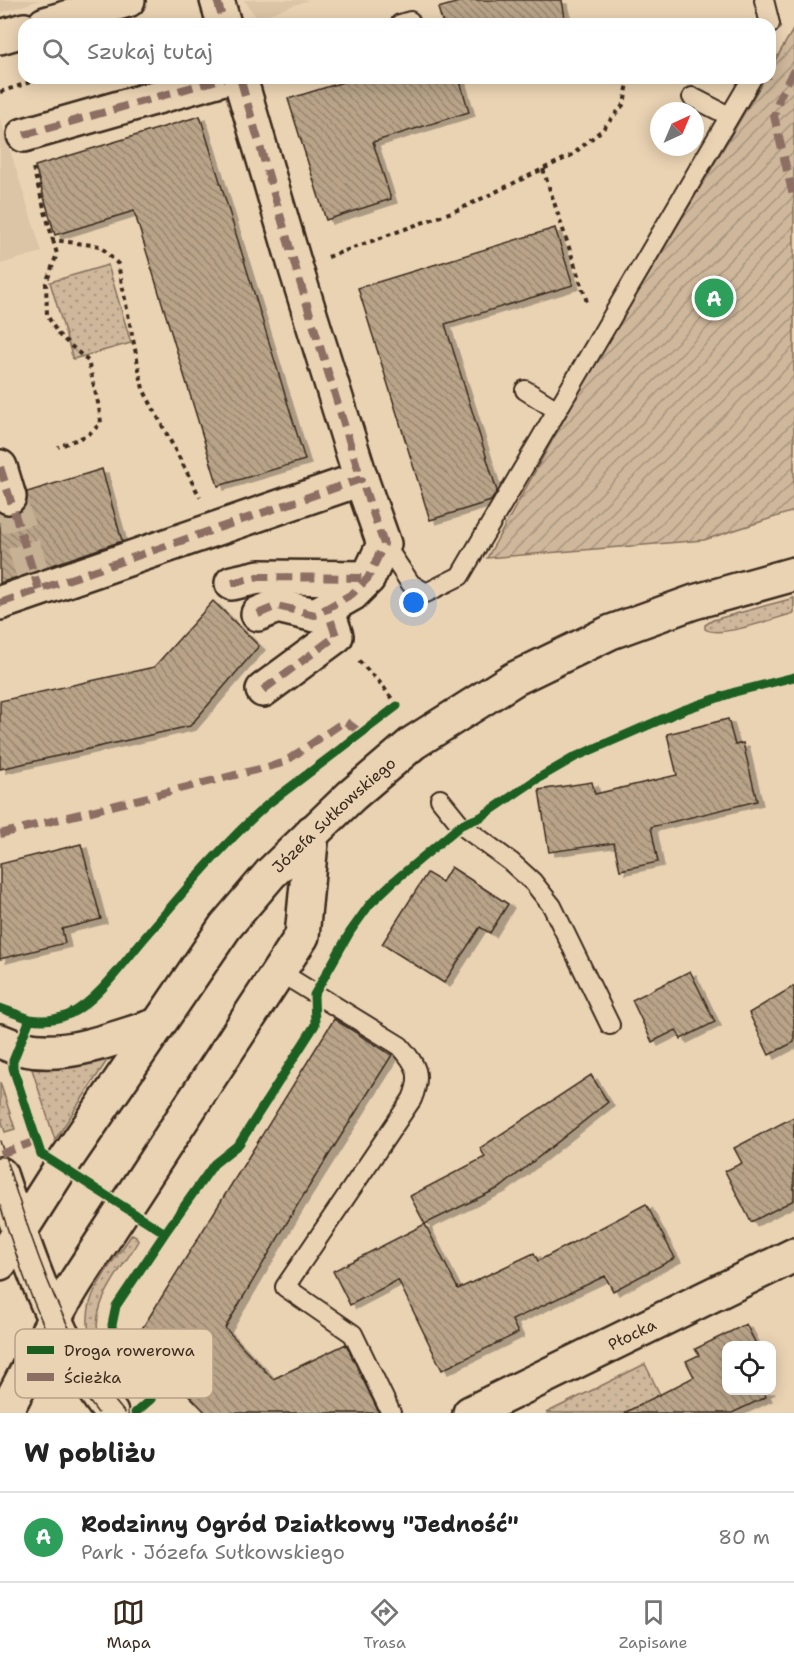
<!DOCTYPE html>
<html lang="pl">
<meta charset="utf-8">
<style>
:root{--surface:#fff;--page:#f2f2f2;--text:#222;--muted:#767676;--line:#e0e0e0;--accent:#3b2a1e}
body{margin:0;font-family:"Shantell Sans",sans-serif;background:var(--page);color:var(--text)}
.controls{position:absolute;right:18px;bottom:18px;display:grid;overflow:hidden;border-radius:12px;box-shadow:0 3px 15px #0003}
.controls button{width:54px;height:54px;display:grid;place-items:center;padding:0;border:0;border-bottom:2px solid var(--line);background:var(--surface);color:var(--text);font:30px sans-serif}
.compass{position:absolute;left:650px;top:102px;width:54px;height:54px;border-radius:50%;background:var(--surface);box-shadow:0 3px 15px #0003;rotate:44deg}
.you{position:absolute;left:414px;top:603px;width:21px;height:21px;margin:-15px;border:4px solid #fff;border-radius:50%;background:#1a73e8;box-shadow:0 0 0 9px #1a73e833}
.badge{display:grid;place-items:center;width:39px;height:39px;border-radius:50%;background:var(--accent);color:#fff;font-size:20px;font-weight:700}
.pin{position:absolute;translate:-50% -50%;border:3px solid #fff;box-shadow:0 2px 6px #0006}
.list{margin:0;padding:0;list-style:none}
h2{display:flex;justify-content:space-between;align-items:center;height:78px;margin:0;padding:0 24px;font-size:26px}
h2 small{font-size:20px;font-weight:400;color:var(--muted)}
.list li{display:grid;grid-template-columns:39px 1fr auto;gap:18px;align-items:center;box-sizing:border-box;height:90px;padding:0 24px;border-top:2px solid var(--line)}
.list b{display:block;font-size:22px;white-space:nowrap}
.list p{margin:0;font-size:20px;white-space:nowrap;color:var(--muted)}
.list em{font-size:20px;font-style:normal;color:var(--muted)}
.icon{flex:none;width:33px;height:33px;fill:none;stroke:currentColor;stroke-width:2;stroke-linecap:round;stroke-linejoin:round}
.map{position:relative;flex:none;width:794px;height:1413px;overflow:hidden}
.search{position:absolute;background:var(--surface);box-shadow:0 3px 15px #0003;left:18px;right:18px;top:18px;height:66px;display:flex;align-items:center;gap:15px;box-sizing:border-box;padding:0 21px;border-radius:18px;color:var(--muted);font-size:22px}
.sheet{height:168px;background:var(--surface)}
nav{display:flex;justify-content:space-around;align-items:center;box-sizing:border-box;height:84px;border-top:2px solid var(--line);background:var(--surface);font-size:16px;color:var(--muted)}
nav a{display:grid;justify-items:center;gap:3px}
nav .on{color:var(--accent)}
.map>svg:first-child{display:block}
.built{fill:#dbc5a6}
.grass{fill:url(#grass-dots);stroke:#84705c;stroke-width:1.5}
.garden{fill:url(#garden-furrows);stroke:#84705c;stroke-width:1.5}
.building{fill:url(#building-back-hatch);stroke:#3b2a1e;stroke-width:1.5;filter:url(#shadow)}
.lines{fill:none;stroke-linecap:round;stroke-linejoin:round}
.street-tunnel{stroke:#c7b195;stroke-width:33;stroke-dasharray:33 16;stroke-linecap:butt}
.lane-casing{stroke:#3b2a1e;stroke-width:22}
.street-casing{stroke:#3b2a1e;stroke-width:38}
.secondary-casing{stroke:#3b2a1e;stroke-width:38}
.path{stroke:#3b2a1e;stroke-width:4;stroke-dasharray:4.5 4.5;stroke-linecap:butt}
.lane{stroke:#ead3b3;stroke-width:18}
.street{stroke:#ead3b3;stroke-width:33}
.secondary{stroke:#ead3b3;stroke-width:33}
.tram{stroke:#3b2a1e;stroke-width:1.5}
.quiet{stroke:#8d6e63;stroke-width:8;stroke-dasharray:15 8;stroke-linecap:butt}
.cycleway-casing{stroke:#ead3b3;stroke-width:13}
.cycleway{stroke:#1b5e20;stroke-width:9}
.labels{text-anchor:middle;stroke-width:6;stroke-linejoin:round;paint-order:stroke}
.street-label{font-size:16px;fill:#3b2a1e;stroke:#ead3b3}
.key{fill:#ead3b3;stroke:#b6a086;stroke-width:1.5}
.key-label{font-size:16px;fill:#3b2a1e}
</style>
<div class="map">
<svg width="794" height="1413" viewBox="0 0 794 1413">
<defs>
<pattern id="grass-dots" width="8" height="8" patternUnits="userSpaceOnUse" patternTransform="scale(1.5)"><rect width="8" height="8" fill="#ceb79b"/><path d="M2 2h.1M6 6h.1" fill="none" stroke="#a8957e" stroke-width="1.8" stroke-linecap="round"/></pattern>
<pattern id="garden-furrows" width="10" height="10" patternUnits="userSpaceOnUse" patternTransform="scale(1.5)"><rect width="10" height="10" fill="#ceb79b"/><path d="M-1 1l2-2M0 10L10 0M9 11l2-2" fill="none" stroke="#a8957e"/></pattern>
<pattern id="building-back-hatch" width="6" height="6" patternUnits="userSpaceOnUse" patternTransform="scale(1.5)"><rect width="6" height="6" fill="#b9a489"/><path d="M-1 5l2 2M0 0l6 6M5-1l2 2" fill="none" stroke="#98866f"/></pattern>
<filter id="shadow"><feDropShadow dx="6" dy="4" stdDeviation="0" flood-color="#0004"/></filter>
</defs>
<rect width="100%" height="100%" fill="#ead3b3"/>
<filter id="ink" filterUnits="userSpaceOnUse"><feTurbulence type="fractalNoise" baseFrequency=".0167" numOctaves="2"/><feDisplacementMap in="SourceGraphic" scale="12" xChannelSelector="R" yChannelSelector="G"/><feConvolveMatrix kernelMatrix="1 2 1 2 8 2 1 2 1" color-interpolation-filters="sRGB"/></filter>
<g filter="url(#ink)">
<path class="built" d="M0,0H40L0,13Z
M244,0H309L257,18Z
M0,118L42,252L0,264Z"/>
<path class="grass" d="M108,265L131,343L73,359L50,282Z
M794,598V613C776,618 719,639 705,629V625L713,620Z
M102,1057L106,1062L55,1140L31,1066L59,1068Z
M0,1082L15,1129L5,1132L0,1115Z
M132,1234L136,1236L138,1241C119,1276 83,1308 103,1351C110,1366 121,1377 128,1391L124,1399C102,1369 78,1336 92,1297C100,1276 120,1253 132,1234Z
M645,1364L669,1413H546Z"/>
<path class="garden" d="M794,28V511L704,540L487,558L582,387L765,78H770V69Z"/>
<path class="building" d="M466,0H562L566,24H443L438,8Z
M356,78H459L469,112L373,142L391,199L326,220L288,99Z
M200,116L305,460L218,486L134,211L55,235L35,166Z
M555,228L573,285L445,324L497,491L491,501L430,520L358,288Z
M102,469L122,541L0,583V513L5,515H14L22,510L27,502V492Z
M213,601L259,646L190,726L0,769V701L154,667Z
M728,719L735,745L743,743L757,801L651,827L658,862L620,870L614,843L549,852L539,790L592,782L595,794L677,775L667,734Z
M81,844L101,919L62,929L65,943L0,959V864Z
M451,867L508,904L490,933L480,927L444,983L382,944L427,873L442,882Z
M690,971L715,1022L681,1039L676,1030L652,1042L632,1000Z
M794,986V1042L769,1055L749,1013Z
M334,1019L392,1055L298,1204L225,1328L273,1379L346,1344L379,1413H206L135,1340Z
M591,1075L608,1102L501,1187L425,1224L410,1196L485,1157L480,1148Z
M794,1117V1200L751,1222L725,1171L742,1163L734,1148Z
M646,1204L675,1258L613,1291L605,1276L512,1320L518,1333L442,1370L398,1280L350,1305L333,1271L425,1224L458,1289L534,1253L538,1261Z
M746,1324L757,1346H726V1390H768L764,1393L766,1397L732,1413H624L694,1377L686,1361L699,1355L695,1349Z"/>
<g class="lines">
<path class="street-tunnel" d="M9,497L34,578"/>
<g class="lane-casing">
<path id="lane" d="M764,0L770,24
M400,24L410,21
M692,97L729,116
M525,390L557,410
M384,544L411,584L426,593L460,576L752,78
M440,799L461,825L511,862L533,882L552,906L610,1025
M278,971L400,1046C417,1065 422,1075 412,1099L285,1287L353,1334L391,1413"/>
</g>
<g class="street-casing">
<g id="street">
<path d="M217,0L224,24"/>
<path d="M45,24L128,0"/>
<path d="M0,37L24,30"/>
<path d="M24,135L224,78"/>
<path d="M0,467L9,497"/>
<path d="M232,583L259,577L368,578"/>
<path d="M0,603L361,479L296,269L240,78"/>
<path d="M258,614L277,606L315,615L352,594L368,578L384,544L361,479"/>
<path d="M263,690L336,636L327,609"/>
<path id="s1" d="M470,1413L794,1255"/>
</g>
</g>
<g class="secondary-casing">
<g id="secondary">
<path d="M0,1041C53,1066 106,1040 158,1025"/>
<path d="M0,1174C28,1258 56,1343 111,1413"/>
<path id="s2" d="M0,1263L61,1167L225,927L271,873L351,796L413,743L514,679L611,632L694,602L794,574"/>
<path d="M5,1413L60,1308L77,1280L302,936L312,832"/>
</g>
</g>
<path class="path" d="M0,92L43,78
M33,168L53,240L100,246L118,264L143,389L200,497
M543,169L587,302
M53,240L57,254L46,283L47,315L58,334L88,361L99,407L101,423L88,435L58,447
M328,257L460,209L572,155L602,130L624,104L629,78
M359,661L382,685L397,706"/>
<use href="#lane" class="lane"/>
<use href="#street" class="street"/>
<use href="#secondary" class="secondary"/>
<path class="tram" d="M0,1141C31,1236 58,1336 125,1413
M0,1205C18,1263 40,1328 73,1380C81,1391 90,1402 98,1413"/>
<path class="quiet" d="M217,0L224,24
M794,70L780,96L774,116L794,200
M24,135L224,78
M0,467L39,590
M232,583L259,577L368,578
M0,603L361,479L296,269L240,78
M258,614L277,606L315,615L352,594L368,578L384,544L361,479
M263,690L336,636L327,609
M0,834L283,763L345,721L362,734
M0,1154L36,1141"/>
<g class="cycleway-casing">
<path id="cycleway" d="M0,1008L30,1019L13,1061V1068L41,1154L165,1233
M30,1019C44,1021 57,1020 70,1014C100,999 125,960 147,935C185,890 224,843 268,804L397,706
M135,1413L151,1399L127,1367L114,1343L112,1325L116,1306L165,1233L214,1164L239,1144L315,1025L314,995L350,932L370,904L393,882L461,825L481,817L537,779L575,757L683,710L735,692L794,677"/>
</g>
<use href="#cycleway" class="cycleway"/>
</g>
</g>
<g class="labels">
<g class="street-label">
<text dy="6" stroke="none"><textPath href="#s2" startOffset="561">Józefa Sułkowskiego</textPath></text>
<text dy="6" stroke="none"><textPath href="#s1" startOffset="180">Płocka</textPath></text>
</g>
</g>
<rect x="15" y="1329" width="198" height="69" rx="9" class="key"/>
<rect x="27" y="1346" width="27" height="8" fill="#1b5e20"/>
<rect x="27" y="1373" width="27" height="8" fill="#8d6e63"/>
<g class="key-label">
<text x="64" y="1356">Droga rowerowa</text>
<text x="64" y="1383">Ścieżka</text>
</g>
</svg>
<div class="controls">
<button><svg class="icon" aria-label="locate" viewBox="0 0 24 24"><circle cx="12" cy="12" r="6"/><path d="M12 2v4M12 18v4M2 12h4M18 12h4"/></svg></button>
</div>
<svg class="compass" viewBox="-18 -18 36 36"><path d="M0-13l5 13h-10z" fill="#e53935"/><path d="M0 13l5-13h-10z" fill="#767676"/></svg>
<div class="you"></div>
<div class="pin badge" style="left:714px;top:298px;background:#2e9e5b">A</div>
<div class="search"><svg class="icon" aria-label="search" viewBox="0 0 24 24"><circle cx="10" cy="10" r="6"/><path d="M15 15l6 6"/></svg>Szukaj tutaj</div>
</div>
<section class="sheet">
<h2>W pobliżu<small></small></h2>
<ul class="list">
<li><span class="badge" style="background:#2e9e5b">A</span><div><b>Rodzinny Ogród Działkowy &quot;Jedność&quot;</b><p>Park · Józefa Sułkowskiego</p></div><em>80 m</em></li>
</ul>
</section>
<nav>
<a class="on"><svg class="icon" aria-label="map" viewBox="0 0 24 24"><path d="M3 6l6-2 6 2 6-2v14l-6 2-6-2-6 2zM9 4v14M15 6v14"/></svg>Mapa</a>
<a><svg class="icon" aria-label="directions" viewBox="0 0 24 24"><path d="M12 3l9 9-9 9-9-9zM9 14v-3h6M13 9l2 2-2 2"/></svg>Trasa</a>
<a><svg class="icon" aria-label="saved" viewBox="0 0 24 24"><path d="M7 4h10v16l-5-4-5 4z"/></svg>Zapisane</a>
</nav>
